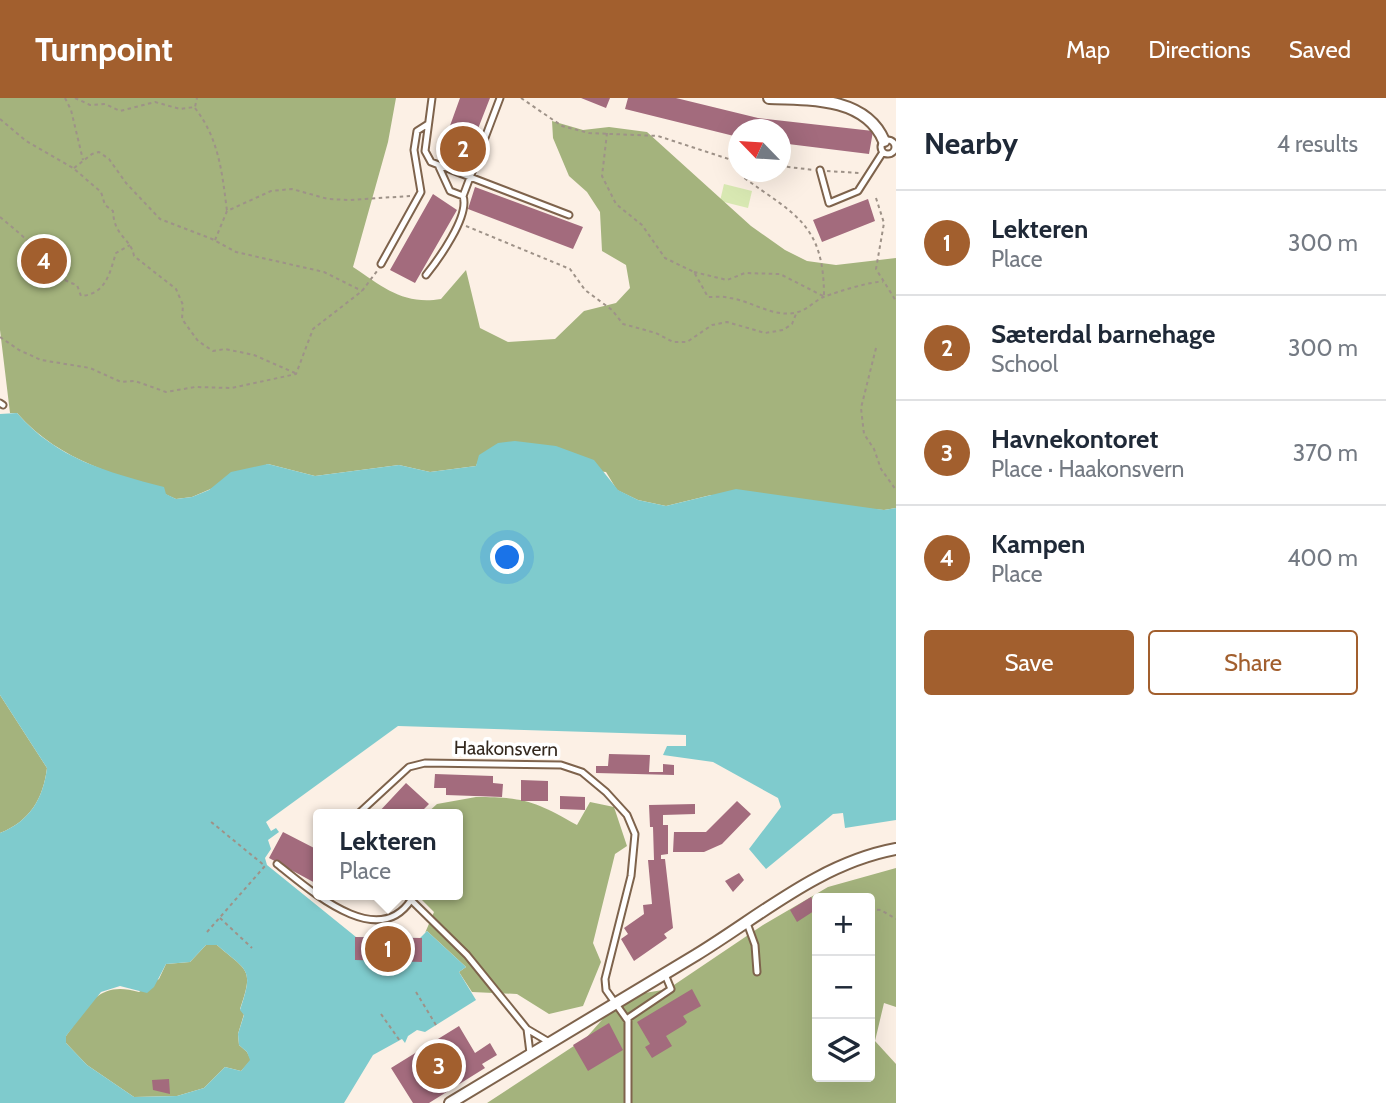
<!DOCTYPE html>
<meta charset="utf-8">
<style>
:root{--surface:#fff;--page:#f2f2f3;--text:#1f2937;--muted:#747a83;--line:#e0e1e3;--accent:#a25f2e}
body{margin:0;font-family:Cabin,sans-serif;background:var(--page);color:var(--text)}
.controls{position:absolute;right:21px;bottom:21px;display:grid;overflow:hidden;border-radius:7px;box-shadow:0 7px 28px #0002}
.controls button{width:63px;height:63px;display:grid;place-items:center;padding:0;border:0;border-bottom:2px solid var(--line);background:var(--surface);color:var(--text);font:35px sans-serif}
.compass{position:absolute;left:728px;top:21px;width:63px;height:63px;border-radius:50%;background:var(--surface);box-shadow:0 7px 28px #0002;rotate:295deg}
.you{position:absolute;left:508px;top:460px;width:24px;height:24px;margin:-18px;border:5px solid #fff;border-radius:50%;background:#1a73e8;box-shadow:0 0 0 10px #1a73e833}
.badge{display:grid;place-items:center;width:46px;height:46px;border-radius:50%;background:var(--accent);color:#fff;font-size:23px;font-weight:700}
.pin{position:absolute;translate:-50% -50%;border:4px solid #fff;box-shadow:0 2px 7px #0006}
.popup{position:absolute;left:313px;top:711px;width:150px;height:91px;box-sizing:border-box;display:grid;place-content:center;border-radius:7px;background:var(--surface);filter:drop-shadow(0 2px 5px #0005);font-size:23px;white-space:nowrap;color:var(--muted)}
.popup b{font-size:26px;color:var(--text)}
.popup::after{content:'';position:absolute;left:50%;top:100%;margin-left:-14px;border:14px solid transparent;border-top-color:var(--surface)}
.list{margin:0;padding:0;list-style:none}
h2{display:flex;justify-content:space-between;align-items:center;height:91px;margin:0;padding:0 28px;font-size:30px}
h2 small{font-size:23px;font-weight:400;color:var(--muted)}
.list li{display:grid;grid-template-columns:46px 1fr auto;gap:21px;align-items:center;box-sizing:border-box;height:105px;padding:0 28px;border-top:2px solid var(--line)}
.list b{display:block;font-size:26px;white-space:nowrap}
.list p{margin:0;font-size:23px;white-space:nowrap;color:var(--muted)}
.list em{font-size:23px;font-style:normal;color:var(--muted)}
.actions{display:flex;gap:14px;padding:21px 28px}
.actions a{flex:1;padding:16px 0;border:2px solid var(--accent);border-radius:7px;text-align:center;font-size:24px;color:var(--accent)}
.actions .main{background:var(--accent);color:#fff}
.icon{flex:none;width:38px;height:38px;fill:none;stroke:currentColor;stroke-width:2;stroke-linecap:round;stroke-linejoin:round}
.map{position:relative;flex:none;width:896px;height:1005px;overflow:hidden}
header{display:flex;align-items:center;gap:42px;box-sizing:border-box;height:98px;padding:0 35px;background:var(--accent);color:#fff}
header strong{font-size:33px}
nav{display:flex;gap:38px;margin-inline-start:auto;font-size:24px}
main{display:flex}
aside{flex:1;background:var(--surface)}
.map>svg:first-child{display:block}
.green{fill:#d8e8b2}
.forest{fill:#a4b37d;fill-rule:evenodd}
.water{fill:#7fcbcd;fill-rule:evenodd}
.building{fill:#a36b7d}
.lines{fill:none;stroke-linecap:round;stroke-linejoin:round}
.service-casing{stroke:#7e634c;stroke-width:9}
.minor-casing{stroke:#7e634c;stroke-width:14}
.path{stroke:#9e9288;stroke-width:2;stroke-dasharray:3.5 3.5;stroke-linecap:butt}
.service{stroke:#fff;stroke-width:5}
.minor{stroke:#fff;stroke-width:10}
.labels{text-anchor:middle;stroke-width:7;stroke-linejoin:round;paint-order:stroke}
.street-label{font-size:19px;fill:#33281e;stroke:#fff}
</style>
<header>
<strong>Turnpoint</strong>
<nav><a>Map</a><a>Directions</a><a>Saved</a></nav>
</header>
<main>
<div class="map">
<svg width="896" height="1005" viewBox="0 0 896 1005">
<rect width="100%" height="100%" fill="#fcf0e5"/>
<path class="green" d="M724,86L752,93L748,110L720,103Z"/>
<path class="forest" d="M0,0H396L388,44L353,169C384,190 404,207 441,201L466,172L480,230L508,244L555,241L584,213L616,205L630,190L626,167L602,153L600,114L587,94L569,78L553,40L552,23L583,32L609,29L647,34L751,128L785,152L807,163L836,167L896,160V410L884,412L711,397L666,408L638,402L617,392L606,374L479,361L476,368L430,374L399,367L315,378L268,366L192,399L176,401C117,373 63,367 17,315H10L0,232Z
M0,597L47,670C43,701 30,723 0,735Z
M476,699C524,699 535,703 577,727L590,704L614,709L627,748L615,756L593,845L601,864L583,908L549,916L517,896L472,894L459,874L466,869L427,833L425,835L434,814L422,802L426,797H458V716H426L437,706Z
M896,770V909L884,905L875,943L896,966V1005H487L586,940L622,899L668,891L763,827L828,789ZM817,800H870V979H817Z
M206,847H217C248,874 254,870 240,911L244,916L238,936L239,947L247,954L251,962L241,973L225,969L204,990L177,998L134,999L87,967L66,945V938C88,908 97,882 139,894L159,881L166,866L190,864Z"/>
<path class="water" d="M17,315C57,361 107,374 164,389L166,396L176,401L192,399L209,392L231,374L268,366L315,378L399,367L430,374L476,368L479,357L498,345L515,343L556,348L594,362L618,392L638,402L666,408L736,391L884,412L896,410V722L845,730L843,715L833,716L766,771L749,751L781,709L778,700L713,664L663,657L667,648H686V637L398,628L266,724L271,733L276,730L279,734L268,742L271,751L265,760L267,767L356,839L420,840L427,833L466,869L459,874L476,902L425,934L417,932L408,938L405,945L402,941L373,957L344,1005H0V735C30,723 43,701 47,670L0,597V316ZM206,847H217C248,874 254,870 240,912L244,917L238,936L239,947L247,954L250,962L241,973L225,969L204,990L177,998L134,999L87,967L66,945V938L101,894L120,888L147,895L154,889L166,866L190,864Z"/>
<path class="building" d="M460,0H490L463,69L438,61Z
M581,0H610L606,10Z
M628,0H676L758,20L873,33L872,39L869,56L780,45V32H738V47L732,46L734,38L625,11Z
M475,89L583,129L573,151L468,111Z
M433,96L457,112L415,185L390,172Z
M868,101L875,123L822,144L813,122Z
M609,656L650,657L649,674H663V666L674,667V677L596,675V668H608Z
M435,676L493,678V685L503,686L502,699L446,697V690H434Z
M521,682L548,683V703H521Z
M406,685L429,706L419,716H377Z
M560,698L585,699V712L560,711Z
M737,703L751,716L722,746L704,754H673L674,734H706Z
M695,706V716L663,717V727H668V756L661,757V761H665L673,830L664,836L667,840L634,863L621,841L628,836L624,830L644,816L643,807L652,806L648,762H654L653,729H650L649,707Z
M283,734L318,752V794L314,792L317,786L269,760Z
M739,775L744,782L733,794L725,783Z
M811,799L817,811L797,824L790,812Z
M355,839L422,840V864L355,862Z
M692,891L701,908L683,918L687,924L684,927L666,938L672,948L652,960L645,949L650,946L637,924Z
M609,925L623,952L588,973L573,947Z
M459,928L475,955L490,945L497,957L482,966L485,970L429,1005H413L391,970Z
M169,981L170,996L153,992L152,982Z"/>
<g class="lines">
<g class="service-casing">
<path id="service" d="M432,0L425,53L431,64L569,117
M881 49a7 7 0 1 1 14 0a7 7 0 1 1-14 0Z
M439,69L450,93L463,98L500,0
M820,72L829,105L858,93L883,54
M381,166L421,94L414,52L417,33L428,26
M426,177C438,162 470,118 463,98
M0,305L3,307
M358,716L409,669L425,665L561,667L582,674L606,694L627,717L635,736L631,778L605,881L606,892L628,923
M277,766C308,790 377,854 411,802
M406,797L467,857L527,931L549,944
M747,825L755,847L757,874
M527,931L530,955
M628,1005V920L671,891L664,874"/>
</g>
<g class="minor-casing">
<path id="minor" d="M769,0C812,1 866,0 884,43
M450,1005C532,955 614,906 696,857C760,818 820,765 896,751"/>
</g>
<path class="path" d="M65,0L71,12L83,62
M75,0L90,7L105,6L120,13L155,4L180,11L195,9L197,0
M521,0L562,28L589,35L658,38L738,64
M195,10C219,41 222,74 227,113
M0,21L26,43L73,70L101,94L105,107L113,113C114,139 131,140 134,158L176,191L183,207L182,221L198,243L213,253L225,251L254,257L295,275
M607,35L602,78L616,106L642,127L665,160L694,174L708,199C715,199 723,198 730,200C752,203 775,221 798,214C809,211 816,201 826,198C837,194 875,182 883,184
M780,68L814,72
M74,70L92,56L99,54L109,61L126,85L160,121L212,141L236,154L324,174L362,193
M827,73L860,75
M741,74L743,79C795,117 824,126 824,198
M876,100L884,125L876,171L896,203
M0,119C13,130 26,140 37,153C51,170 55,180 77,187L81,198C107,196 110,173 116,155L130,147
M466,128L570,171L585,192L612,212L623,226L656,235L673,244H687L712,227L727,224L765,235L783,232L792,226L796,216
M215,142L227,113L271,93L292,91L328,101L349,102L410,98
M694,174L727,182L745,175L780,176L823,198
M0,239L19,252L41,262L90,270L121,284L135,283L166,294L195,289L232,290L296,276L313,231L362,193L377,173
M876,250L861,310L864,336L874,351L881,371L896,392
M870,811L881,812L896,821
M220,820L252,850
M207,834L265,768L210,723
M416,894L436,927
M381,916L400,943"/>
<use href="#service" class="service"/>
<use href="#minor" class="minor"/>
</g>
<g class="labels">
<g class="street-label">
<text transform="translate(506 650) rotate(1)" y="7">Haakonsvern</text>
</g>
</g>
</svg>
<div class="controls">
<button>+</button>
<button>−</button>
<button><svg class="icon" aria-label="layers" viewBox="0 0 24 24"><path d="M12 4l9 5-9 5-9-5zM3 14l9 5 9-5"/></svg></button>
</div>
<svg class="compass" viewBox="-18 -18 36 36"><path d="M0-13l5 13h-10z" fill="#e53935"/><path d="M0 13l5-13h-10z" fill="#747a83"/></svg>
<div class="you"></div>
<div class="pin badge" style="left:388px;top:851px">1</div>
<div class="popup"><b>Lekteren</b>Place</div>
<div class="pin badge" style="left:463px;top:51px">2</div>
<div class="pin badge" style="left:439px;top:968px">3</div>
<div class="pin badge" style="left:44px;top:163px">4</div>
</div>
<aside>
<h2>Nearby<small>4 results</small></h2>
<ul class="list">
<li><span class="badge">1</span><div><b>Lekteren</b><p>Place</p></div><em>300 m</em></li>
<li><span class="badge">2</span><div><b>Sæterdal barnehage</b><p>School</p></div><em>300 m</em></li>
<li><span class="badge">3</span><div><b>Havnekontoret</b><p>Place · Haakonsvern</p></div><em>370 m</em></li>
<li><span class="badge">4</span><div><b>Kampen</b><p>Place</p></div><em>400 m</em></li>
</ul>
<div class="actions"><a class="main">Save</a><a>Share</a></div>
</aside>
</main>
